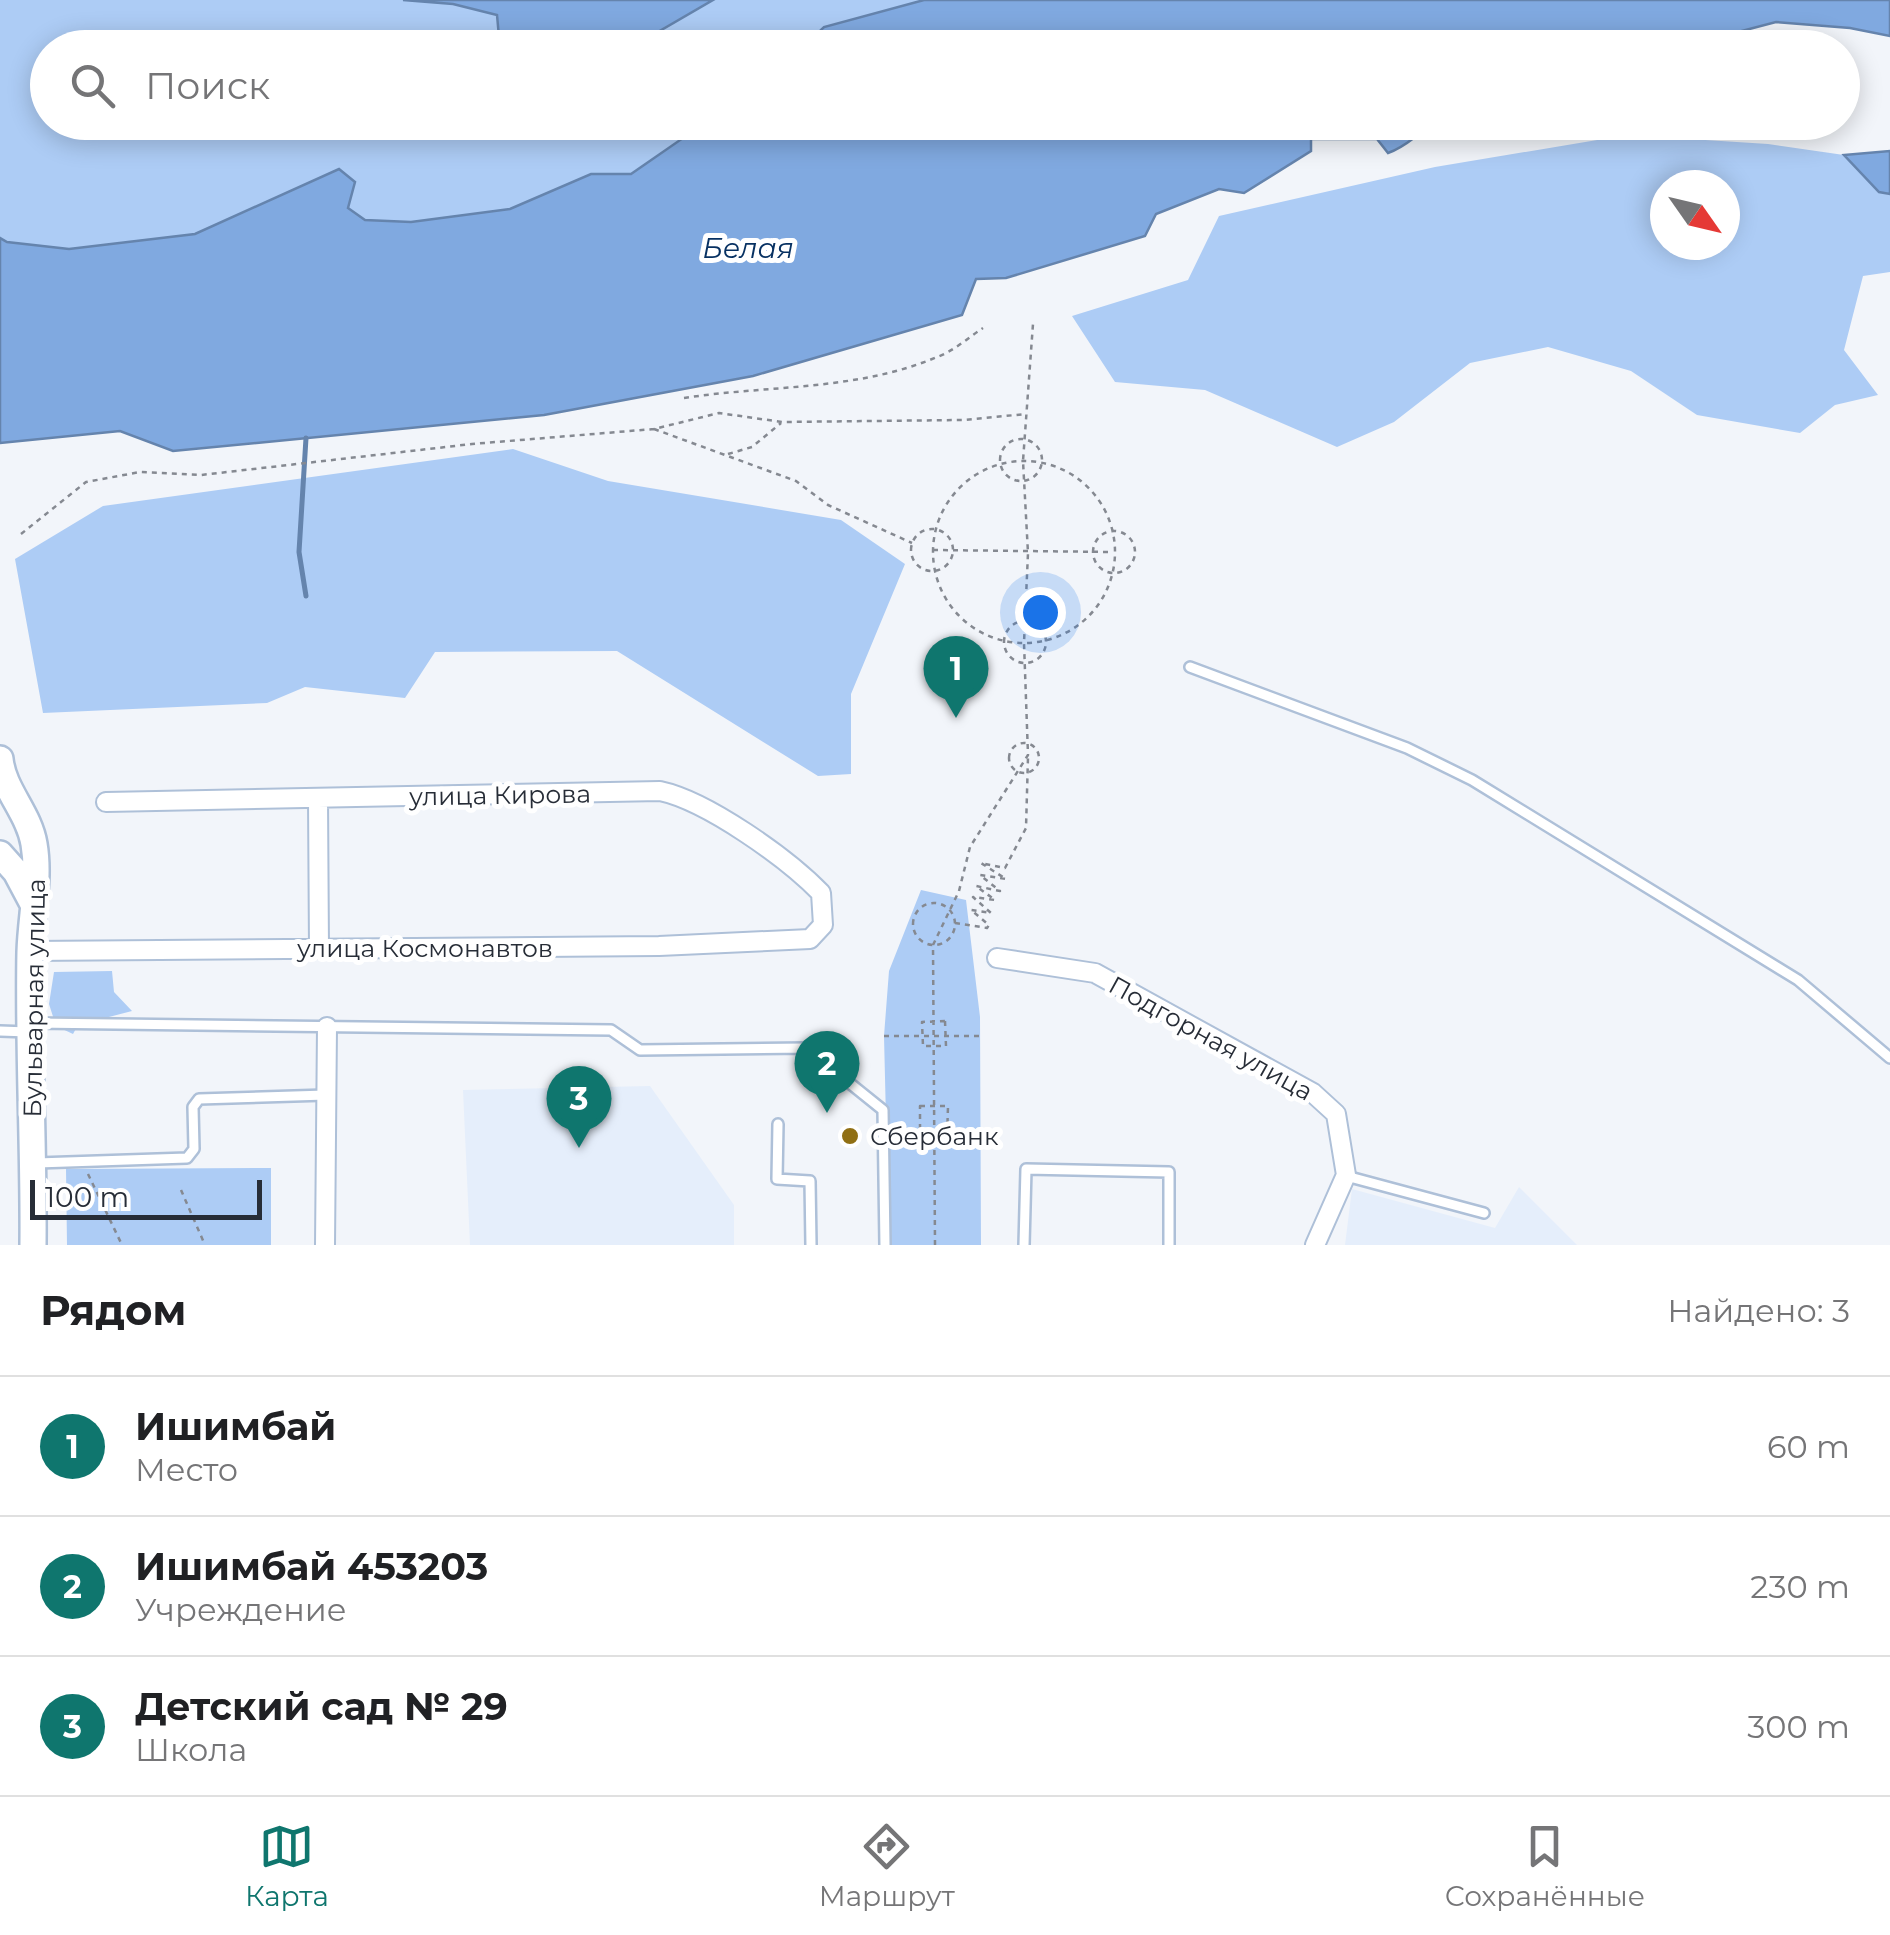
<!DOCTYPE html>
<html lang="ru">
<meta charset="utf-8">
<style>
:root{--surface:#fff;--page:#f2f2f2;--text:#202124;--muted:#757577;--line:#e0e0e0;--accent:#0f766e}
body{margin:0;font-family:Montserrat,sans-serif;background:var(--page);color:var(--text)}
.compass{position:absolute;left:1650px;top:170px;width:90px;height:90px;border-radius:50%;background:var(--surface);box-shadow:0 5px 25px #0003;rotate:124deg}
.scale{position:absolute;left:30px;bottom:25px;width:232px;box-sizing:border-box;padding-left:10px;border:5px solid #272d37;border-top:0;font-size:28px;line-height:35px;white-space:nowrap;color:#272d37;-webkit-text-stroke:8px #fff;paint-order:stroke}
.you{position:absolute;left:1040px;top:612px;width:35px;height:35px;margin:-25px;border:8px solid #fff;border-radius:50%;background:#1a73e8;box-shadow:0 0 0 15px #1a73e833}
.badge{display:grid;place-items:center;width:65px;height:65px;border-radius:50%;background:var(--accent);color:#fff;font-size:32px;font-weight:700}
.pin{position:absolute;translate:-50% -82px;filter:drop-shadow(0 2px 5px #0008)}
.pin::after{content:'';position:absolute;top:52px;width:35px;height:30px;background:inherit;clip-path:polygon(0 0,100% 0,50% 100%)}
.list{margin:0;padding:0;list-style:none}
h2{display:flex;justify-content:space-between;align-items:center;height:130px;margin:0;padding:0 40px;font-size:42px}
h2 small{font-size:32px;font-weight:400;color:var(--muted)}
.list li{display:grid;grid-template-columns:65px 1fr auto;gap:30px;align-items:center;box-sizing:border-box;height:140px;padding:0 40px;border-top:2px solid var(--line)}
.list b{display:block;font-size:38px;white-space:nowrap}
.list p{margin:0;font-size:32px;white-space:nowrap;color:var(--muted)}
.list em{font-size:32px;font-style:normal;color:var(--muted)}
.icon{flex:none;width:55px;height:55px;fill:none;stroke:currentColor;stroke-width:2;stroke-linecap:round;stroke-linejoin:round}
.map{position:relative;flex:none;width:1890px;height:1245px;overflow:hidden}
.search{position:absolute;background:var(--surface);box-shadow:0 5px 25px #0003;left:30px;right:30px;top:30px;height:110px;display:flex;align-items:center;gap:25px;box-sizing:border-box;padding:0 35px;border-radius:55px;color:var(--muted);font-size:38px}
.sheet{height:550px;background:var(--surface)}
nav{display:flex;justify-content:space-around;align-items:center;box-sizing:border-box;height:140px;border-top:2px solid var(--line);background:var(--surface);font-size:28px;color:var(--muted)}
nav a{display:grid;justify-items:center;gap:5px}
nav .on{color:var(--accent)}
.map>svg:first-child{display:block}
.built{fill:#e5eefb}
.green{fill:#adccf5;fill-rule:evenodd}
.water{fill:#80a9e0;stroke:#6584ad;stroke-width:2.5}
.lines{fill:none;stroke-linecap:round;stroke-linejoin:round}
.stream{stroke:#6584ad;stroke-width:5}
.service-casing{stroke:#aec0d8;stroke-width:14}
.minor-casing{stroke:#aec0d8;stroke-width:22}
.secondary-casing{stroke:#aec0d8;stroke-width:30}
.path{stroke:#858991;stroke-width:2.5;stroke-dasharray:5 5;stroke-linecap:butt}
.service{stroke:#fff;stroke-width:9}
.minor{stroke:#fff;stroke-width:18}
.secondary{stroke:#fff;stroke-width:25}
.poi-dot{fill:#906f14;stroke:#fff;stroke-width:4}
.labels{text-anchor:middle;stroke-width:10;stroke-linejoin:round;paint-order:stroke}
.street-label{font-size:25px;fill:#272d37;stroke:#fff}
.poi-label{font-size:25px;fill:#272d37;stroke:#fff;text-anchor:start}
.water-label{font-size:28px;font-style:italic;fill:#073162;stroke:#fff}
</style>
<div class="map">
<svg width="1890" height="1245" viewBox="0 0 1890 1245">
<rect width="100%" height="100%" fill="#f2f5fa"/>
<path class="built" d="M650,1086L734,1205V1245H470L463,1090Z
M1519,1187L1577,1245H1345L1352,1189L1495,1228Z"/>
<path class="green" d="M0,0H403L453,4L497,15L500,47L48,48V122L694,123L686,136L631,174H591L510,209L411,222L365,220L348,208L339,169L195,234L69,249L7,242L0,238Z
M713,0H924L824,27L803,47L632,48Z
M1627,135L1768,144L1844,155L1879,192L1890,195V272L1863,276L1844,350L1878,395L1835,405L1800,433L1697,415L1631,371L1548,347L1470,363L1394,422L1337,447L1205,390L1115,382L1072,316L1188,280L1219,216L1435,167ZM1665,185H1725V245H1665Z
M513,449L608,481L841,520L905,564L851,694V774L818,776L617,651L435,652L405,698L305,687L267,703L43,713L15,559L103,506Z
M921,890L966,900L980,1017L981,1245H889L884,1036L889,971Z
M112,971L114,992L132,1011L78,1025L73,1034L56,1026L49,1004L54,972Z
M271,1168V1245H67L66,1169Z"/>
<path class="water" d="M403,0H713L632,47L500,48L497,15L453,4Z
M924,0H1890V36L1850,28L1776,22L1677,48L803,47L824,27Z
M694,122L1440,123C1419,129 1411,145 1388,153L1377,139H1311V151L1244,193L1219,189L1156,214L1145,236L1006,278L976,279L962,315L753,376L544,415L173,451L120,431L0,443V238L7,242L69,249L195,234L339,169L355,182L348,208L365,220L411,222L510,209L591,174H631L686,136Z
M1890,151V194L1879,192L1844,155Z"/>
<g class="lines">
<path class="stream" d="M306,438L299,552L306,596"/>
<g class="service-casing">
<path id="service" d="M1190,667L1407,748L1472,780L1798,980L1890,1058
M34,1023L611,1030L640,1050L806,1048L883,1110L885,1245
M0,1031L28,1032
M778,1124L777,1179L810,1181L811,1245
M37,1163L187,1158L194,1149L193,1107L199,1099L326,1095
M1346,1176L1484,1213
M1024,1245L1026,1169L1169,1172V1245"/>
</g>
<g class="minor-casing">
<path id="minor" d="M318,799L319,949
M30,951L659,946L810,939L823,925L821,893C787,858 707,801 660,791L106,802
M997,958L1095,973L1313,1093L1336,1114L1346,1175L1315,1245
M325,1245L327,1027"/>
</g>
<g class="secondary-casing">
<path id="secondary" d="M0,759C3,790 29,813 34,844C40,879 31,916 30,952C28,1049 34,1147 33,1245
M0,854L16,872L33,904"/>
</g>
<path class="path" d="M684,398C768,385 857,391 937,357C954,351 969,337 983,328
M654,429L796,481L828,505L912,543
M1000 460a21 21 0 1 1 42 0a21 21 0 1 1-42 0Z
M728,454L752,447L781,423
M933 552a91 91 0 1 1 182 0a91 91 0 1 1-182 0Z
M911 550a21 21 0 1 1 42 0a21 21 0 1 1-42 0Z
M1093 552a21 21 0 1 1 42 0a21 21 0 1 1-42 0Z
M21,534L86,482L140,472L201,475L472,444L654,429L719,413L782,422L963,420L1026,414
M933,550L1113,552
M1004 642a21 21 0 1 1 42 0a21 21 0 1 1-42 0Z
M1009 758a15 15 0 1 1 30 0a15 15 0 1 1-30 0Z
M913 924a21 21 0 1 1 42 0a21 21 0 1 1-42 0Z
M955,923L987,928L989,925L971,910L991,913L973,897L995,900L976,886L1000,891L980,875L1006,879L981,863L1005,868L1026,828L1028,757
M945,1021L946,1046H923L922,1022Z
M884,1036H980
M920,1106H948L947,1140H920Z
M88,1174L122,1245
M181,1190L205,1245
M935,1245L933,945L959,891L970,847L1028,755L1024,643L1028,553L1023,461L1033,324"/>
<use href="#service" class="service"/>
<use href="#minor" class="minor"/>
<use href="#secondary" class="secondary"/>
</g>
<circle class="poi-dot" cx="850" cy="1136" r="10"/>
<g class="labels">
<g class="street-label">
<text transform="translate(500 795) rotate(-1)" y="9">улица Кирова</text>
<text x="425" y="957">улица Космонавтов</text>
<text transform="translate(34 998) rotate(-89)" y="9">Бульварная улица</text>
<text transform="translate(1211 1038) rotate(29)" y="9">Подгорная улица</text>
</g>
<g class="poi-label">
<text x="870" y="1145">Сбербанк</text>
</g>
<g class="water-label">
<text x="748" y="258">Белая</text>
</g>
</g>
</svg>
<svg class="compass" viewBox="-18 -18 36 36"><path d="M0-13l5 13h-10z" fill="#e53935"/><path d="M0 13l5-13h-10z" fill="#757577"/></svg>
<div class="scale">100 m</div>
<div class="you"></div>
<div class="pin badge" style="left:956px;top:718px">1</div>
<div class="pin badge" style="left:827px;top:1113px">2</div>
<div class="pin badge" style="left:579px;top:1148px">3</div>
<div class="search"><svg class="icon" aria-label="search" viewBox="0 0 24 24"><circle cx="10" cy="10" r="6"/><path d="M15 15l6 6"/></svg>Поиск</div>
</div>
<section class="sheet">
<h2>Рядом<small>Найдено: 3</small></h2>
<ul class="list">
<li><span class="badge">1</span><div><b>Ишимбай</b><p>Место</p></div><em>60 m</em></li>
<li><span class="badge">2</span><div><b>Ишимбай 453203</b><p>Учреждение</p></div><em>230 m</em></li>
<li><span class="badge">3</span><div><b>Детский сад № 29</b><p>Школа</p></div><em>300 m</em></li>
</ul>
</section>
<nav>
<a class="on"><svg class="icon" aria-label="map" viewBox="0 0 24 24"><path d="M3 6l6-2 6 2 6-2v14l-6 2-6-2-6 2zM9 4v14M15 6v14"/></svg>Карта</a>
<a><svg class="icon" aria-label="directions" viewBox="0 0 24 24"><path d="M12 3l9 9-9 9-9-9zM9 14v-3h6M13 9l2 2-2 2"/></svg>Маршрут</a>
<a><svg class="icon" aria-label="saved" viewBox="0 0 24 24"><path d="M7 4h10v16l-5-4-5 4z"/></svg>Сохранённые</a>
</nav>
